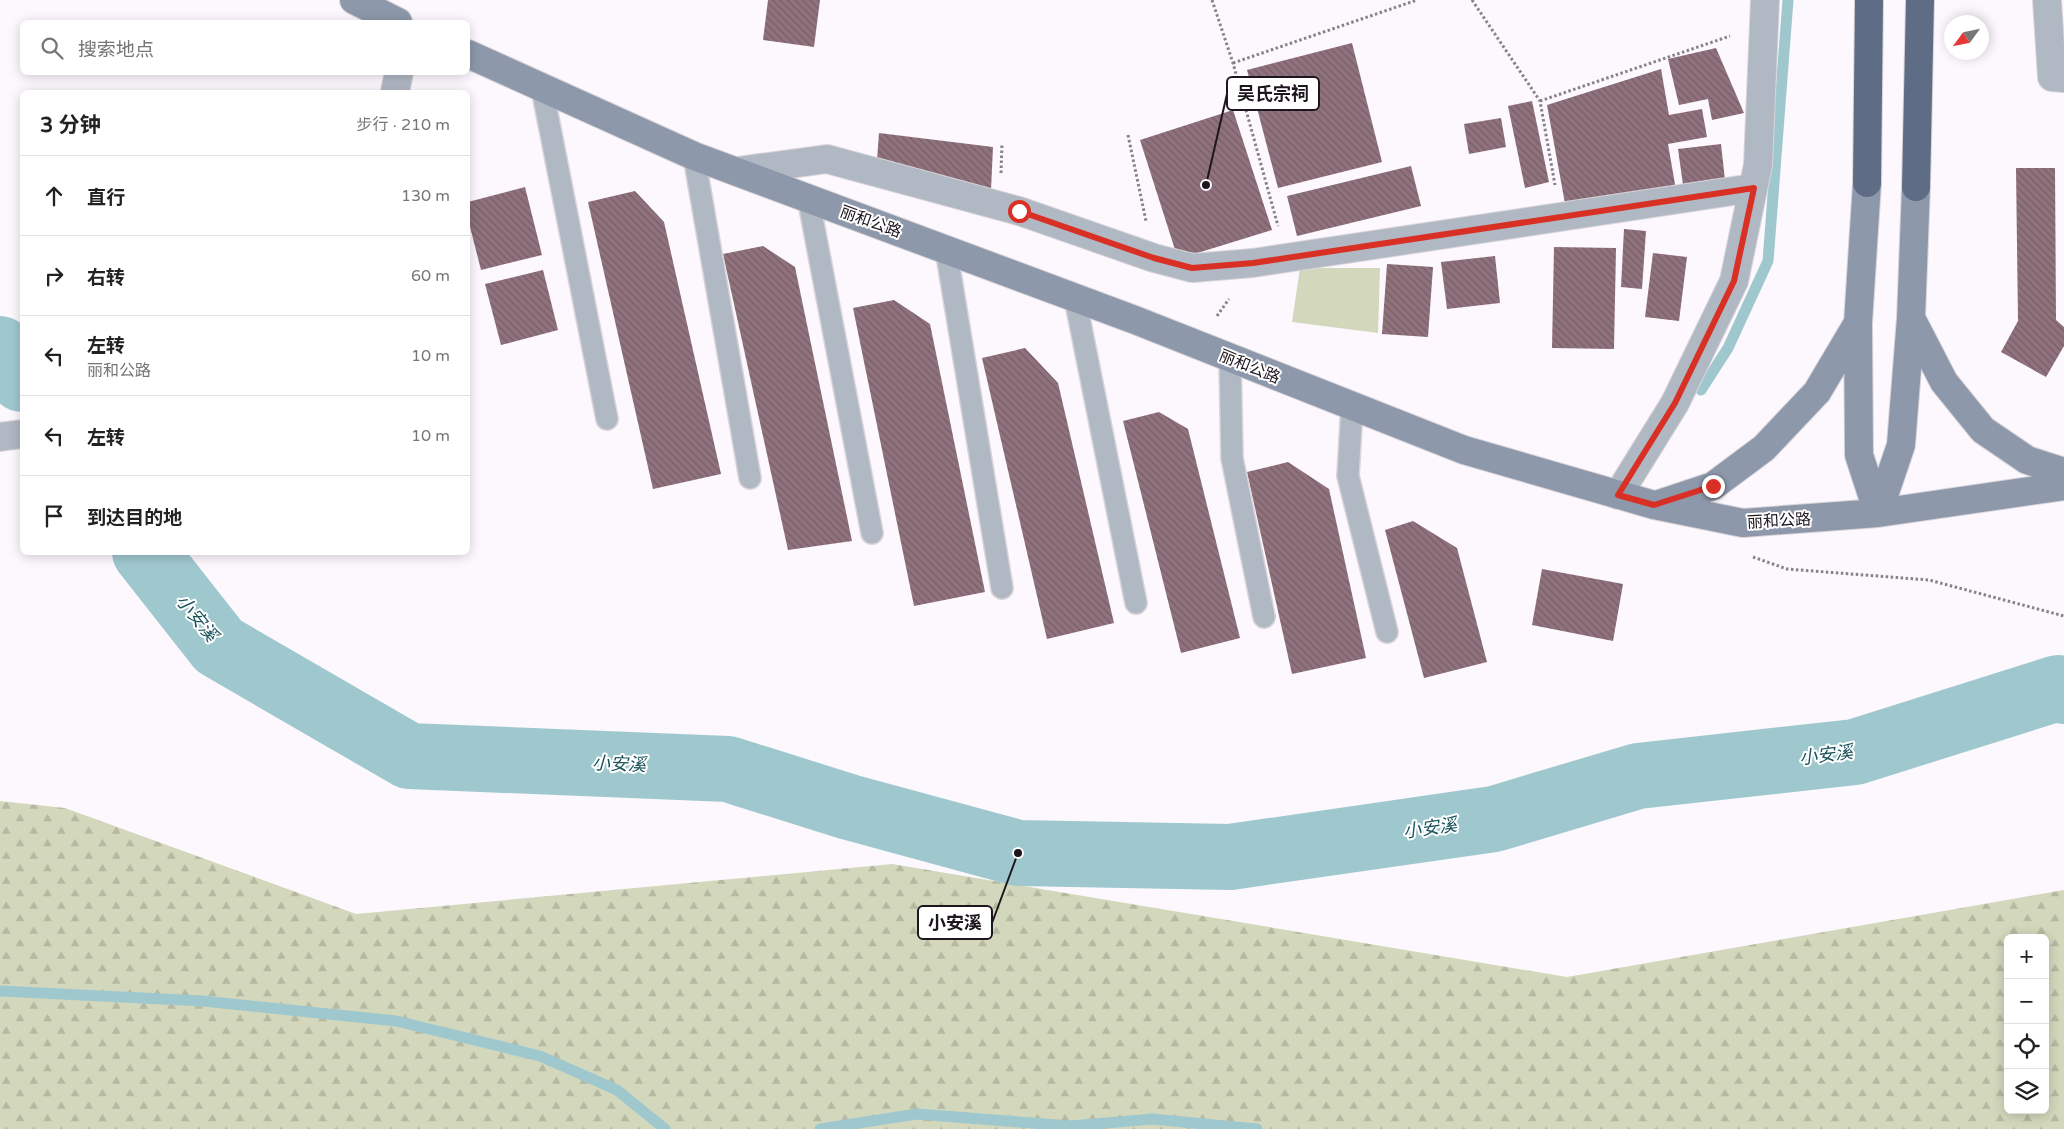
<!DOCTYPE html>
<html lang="zh">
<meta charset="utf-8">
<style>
:root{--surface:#fff;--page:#f6f6f6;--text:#222;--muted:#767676;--line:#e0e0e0}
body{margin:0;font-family:"Varela Round","Noto Sans SC",sans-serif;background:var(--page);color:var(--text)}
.controls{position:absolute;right:15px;bottom:15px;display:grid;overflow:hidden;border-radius:8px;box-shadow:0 2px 12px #0003}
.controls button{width:45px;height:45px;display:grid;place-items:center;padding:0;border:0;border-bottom:1px solid var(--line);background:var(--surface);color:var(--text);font:25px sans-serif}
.compass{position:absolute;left:1944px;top:15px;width:45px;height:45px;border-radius:50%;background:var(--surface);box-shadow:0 2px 12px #0003;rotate:237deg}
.stop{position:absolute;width:15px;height:15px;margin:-11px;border:4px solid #d93025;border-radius:50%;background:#fff}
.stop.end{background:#d93025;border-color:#fff;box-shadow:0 1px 5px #0008}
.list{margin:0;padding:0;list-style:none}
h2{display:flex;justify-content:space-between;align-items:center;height:65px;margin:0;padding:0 20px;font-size:21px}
h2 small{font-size:16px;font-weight:400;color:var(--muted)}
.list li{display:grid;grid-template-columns:32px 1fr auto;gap:15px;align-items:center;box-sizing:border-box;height:80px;padding:0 20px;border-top:1px solid var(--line)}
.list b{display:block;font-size:19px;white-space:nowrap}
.list p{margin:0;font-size:16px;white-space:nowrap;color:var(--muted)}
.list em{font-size:16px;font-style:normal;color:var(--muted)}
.icon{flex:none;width:28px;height:28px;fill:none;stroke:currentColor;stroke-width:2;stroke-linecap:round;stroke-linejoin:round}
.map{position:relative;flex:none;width:2064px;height:1129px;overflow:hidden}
.search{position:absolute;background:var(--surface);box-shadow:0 2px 12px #0003;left:20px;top:20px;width:450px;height:55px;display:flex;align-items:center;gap:12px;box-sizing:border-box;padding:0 18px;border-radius:8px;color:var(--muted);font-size:19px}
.panel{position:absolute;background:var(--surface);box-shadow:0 2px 12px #0003;left:20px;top:90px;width:450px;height:465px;border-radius:8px}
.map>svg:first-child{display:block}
.forest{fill:url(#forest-firs);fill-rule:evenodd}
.green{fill:#d3d8bc}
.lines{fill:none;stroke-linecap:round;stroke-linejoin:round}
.stream{stroke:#9fc8ce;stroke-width:11}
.river{stroke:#9fc8ce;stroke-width:66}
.building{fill:url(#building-back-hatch)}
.service-casing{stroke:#d8d4d9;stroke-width:24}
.minor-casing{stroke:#d8d4d9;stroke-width:30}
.secondary-casing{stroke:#d8d4d9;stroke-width:30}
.motorway-casing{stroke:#d8d4d9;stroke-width:30}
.path{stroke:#878188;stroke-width:3;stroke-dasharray:2.5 2.5;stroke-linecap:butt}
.service{stroke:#b0b8c4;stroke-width:21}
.minor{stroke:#b0b8c4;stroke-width:28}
.secondary{stroke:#8d98aa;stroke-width:28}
.motorway{stroke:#5e6c86;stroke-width:28}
.route{stroke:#d93025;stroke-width:6}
.labels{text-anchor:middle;stroke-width:4;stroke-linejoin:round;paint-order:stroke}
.street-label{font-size:16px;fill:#1e161f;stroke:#fff}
.water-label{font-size:18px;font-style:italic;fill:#1a535b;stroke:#fff}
.leader{fill:none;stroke:#1e161f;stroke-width:2}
.callout-dot{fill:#1e161f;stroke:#fff;stroke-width:2}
.callout{fill:#fff;stroke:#1e161f;stroke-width:2}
.callout-label{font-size:18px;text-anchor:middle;font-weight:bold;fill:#1e161f}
</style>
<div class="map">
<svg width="2064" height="1129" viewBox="0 0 2064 1129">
<defs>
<pattern id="forest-firs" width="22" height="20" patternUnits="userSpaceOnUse" patternTransform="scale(1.25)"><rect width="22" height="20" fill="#d3d8bc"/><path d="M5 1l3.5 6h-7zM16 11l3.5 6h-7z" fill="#b5b9a1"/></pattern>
<pattern id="building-back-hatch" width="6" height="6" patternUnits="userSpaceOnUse" patternTransform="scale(1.25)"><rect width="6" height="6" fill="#90727d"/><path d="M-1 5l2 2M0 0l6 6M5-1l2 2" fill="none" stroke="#755d66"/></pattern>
</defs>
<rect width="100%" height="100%" fill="#fcf8fd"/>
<path class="forest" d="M0,801L65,808L356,914L892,864L1567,977L2064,890V1129H0ZM2008,938H2045V1110H2008Z"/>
<path class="green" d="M1300,268H1380L1378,333L1292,322Z"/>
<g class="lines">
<path class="stream" d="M1701,390L1728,348L1768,261L1788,0
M0,991L203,1001L396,1021L540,1056L617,1090L665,1129
M820,1129L917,1114L1071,1126L1152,1119L1257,1129"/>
<path class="river" d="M0,349L22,379
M145,552L219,646L409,756L728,769L849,807L1018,853L1230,857L1494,819L1638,776L1855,752L2058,688L2064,691"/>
</g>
<path class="building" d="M768,0H820L814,47L763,40Z
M1352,43L1382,162L1278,188L1247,70Z
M1716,48L1744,113L1712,120L1708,99L1679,105L1668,59Z
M1661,69L1669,115L1702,109L1707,137L1668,144L1676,190L1566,209L1547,105Z
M1532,101L1549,182L1525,188L1508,106Z
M1233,110L1272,230L1178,259L1140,140Z
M1501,118L1506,147L1469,154L1464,124Z
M879,133L993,147L991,190L877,160Z
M1721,144L1725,180L1683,185L1678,149Z
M1411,166L1421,206L1297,236L1287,196Z
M2016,168H2055L2056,320L2064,327V346L2046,377L2001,352L2018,321Z
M525,187L542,255L481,270L468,219V202Z
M635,191L664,222L721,474L653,489L588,202Z
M1624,229L1646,231L1642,289L1621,287Z
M763,246L795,267L852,541L788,550L723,254Z
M1554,247L1616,248L1614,349L1552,348Z
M1653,253L1687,257L1679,321L1645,317Z
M1495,256L1500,303L1447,309L1441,262Z
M1387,264L1433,267L1428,337L1382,334Z
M543,270L558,330L501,345L485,284Z
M894,300L930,324L985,592L914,606L853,308Z
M1025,348L1058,383L1114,623L1047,639L982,358Z
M1159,412L1188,429L1240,638L1181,653L1123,421Z
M1288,462L1329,489L1366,658L1292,674L1247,472Z
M1413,521L1457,548L1487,662L1424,678L1385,530Z
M1542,569L1623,584L1613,641L1532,625Z"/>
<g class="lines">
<g class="service-casing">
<path id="service" d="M542,88L607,419
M694,156L750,478
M808,197L872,533
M946,249L1002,588
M1075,298L1136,603
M1230,358L1232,458L1264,617
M1352,406L1348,476L1387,632"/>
</g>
<g class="minor-casing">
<path id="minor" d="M2047,0L2052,77L2064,78
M395,92L399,72
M738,171L827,159L1019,211L1154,258L1192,268L1253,263L1753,188
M0,437L22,434
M1618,495L1675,403L1734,281L1758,165L1765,0"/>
</g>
<g class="secondary-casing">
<path id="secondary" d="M354,0L398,22
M468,54L694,156L1135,320L1464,450L1654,505L1743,523L1878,513L2064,486
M1867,183L1858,323L1859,455L1878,513
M1911,318L1944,382L1983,430L2027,460L2064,472
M1656,505L1713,486L1764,448L1817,392L1858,323
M1878,513L1901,445L1911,318L1916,187"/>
</g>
<g class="motorway-casing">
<path id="motorway" d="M1867,183L1869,0
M1916,187L1920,0"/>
</g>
<path class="path" d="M1212,0L1233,63L1278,226
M1472,0L1540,101L1555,185
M1233,63L1417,0
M1540,101L1730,36
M1128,135L1146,221
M1001,173L1002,143
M1217,316L1229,299
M1753,557L1787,569L1929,580L2064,616"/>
<use href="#service" class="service"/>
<use href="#minor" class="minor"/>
<use href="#secondary" class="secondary"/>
<use href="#motorway" class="motorway"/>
</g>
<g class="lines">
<path class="route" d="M1019,211L1154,258L1192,268L1253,263L1754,188L1734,281L1675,403L1618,495L1654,505L1713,486"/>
</g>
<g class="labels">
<g class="street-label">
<text transform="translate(871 221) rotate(20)" y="6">丽和公路</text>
<text transform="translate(1250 366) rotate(22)" y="6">丽和公路</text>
<text transform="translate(1779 520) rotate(-3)" y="6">丽和公路</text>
</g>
<g class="water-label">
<text transform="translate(197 618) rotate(51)" y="6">小安溪</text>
<text transform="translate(1826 755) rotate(-7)" y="6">小安溪</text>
<text transform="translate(619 764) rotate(2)" y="6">小安溪</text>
<text transform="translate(1430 828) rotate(-8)" y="6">小安溪</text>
</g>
</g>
<path class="leader" d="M1206 185L1227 94M1018 853L992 923"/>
<g class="callout-dot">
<circle cx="1206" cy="185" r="5"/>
<circle cx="1018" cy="853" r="5"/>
</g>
<g class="callout">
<rect x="1227" y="77" width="92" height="33" rx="5"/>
<rect x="918" y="906" width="74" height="33" rx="5"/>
</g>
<g class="callout-label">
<text x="1273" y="100">吴氏宗祠</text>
<text x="955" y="929">小安溪</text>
</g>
</svg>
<div class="controls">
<button>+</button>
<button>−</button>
<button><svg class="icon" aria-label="locate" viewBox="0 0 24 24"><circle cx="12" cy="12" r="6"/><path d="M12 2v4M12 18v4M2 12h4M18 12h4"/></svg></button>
<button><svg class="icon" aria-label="layers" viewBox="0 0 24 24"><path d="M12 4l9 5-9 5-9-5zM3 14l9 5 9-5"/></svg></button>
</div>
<svg class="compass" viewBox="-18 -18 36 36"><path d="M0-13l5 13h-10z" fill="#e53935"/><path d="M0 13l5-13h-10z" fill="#767676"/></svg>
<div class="stop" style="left:1019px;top:211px"></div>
<div class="stop end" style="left:1713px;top:486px"></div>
<div class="search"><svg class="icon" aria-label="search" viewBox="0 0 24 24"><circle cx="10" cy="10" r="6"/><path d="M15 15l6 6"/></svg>搜索地点</div>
<section class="panel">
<h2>3 分钟<small>步行 · 210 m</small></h2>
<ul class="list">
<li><svg class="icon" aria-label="ahead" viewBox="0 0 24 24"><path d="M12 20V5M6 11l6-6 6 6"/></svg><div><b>直行</b></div><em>130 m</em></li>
<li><svg class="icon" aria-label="right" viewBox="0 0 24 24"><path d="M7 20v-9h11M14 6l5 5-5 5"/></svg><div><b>右转</b></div><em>60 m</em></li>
<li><svg class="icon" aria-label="left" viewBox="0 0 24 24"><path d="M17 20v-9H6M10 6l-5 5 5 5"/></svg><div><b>左转</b><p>丽和公路</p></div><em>10 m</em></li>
<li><svg class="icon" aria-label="left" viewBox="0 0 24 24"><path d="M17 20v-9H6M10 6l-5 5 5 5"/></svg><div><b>左转</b></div><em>10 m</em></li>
<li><svg class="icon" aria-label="arrive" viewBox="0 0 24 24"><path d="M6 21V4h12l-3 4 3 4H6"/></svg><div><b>到达目的地</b></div></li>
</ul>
</section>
</div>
